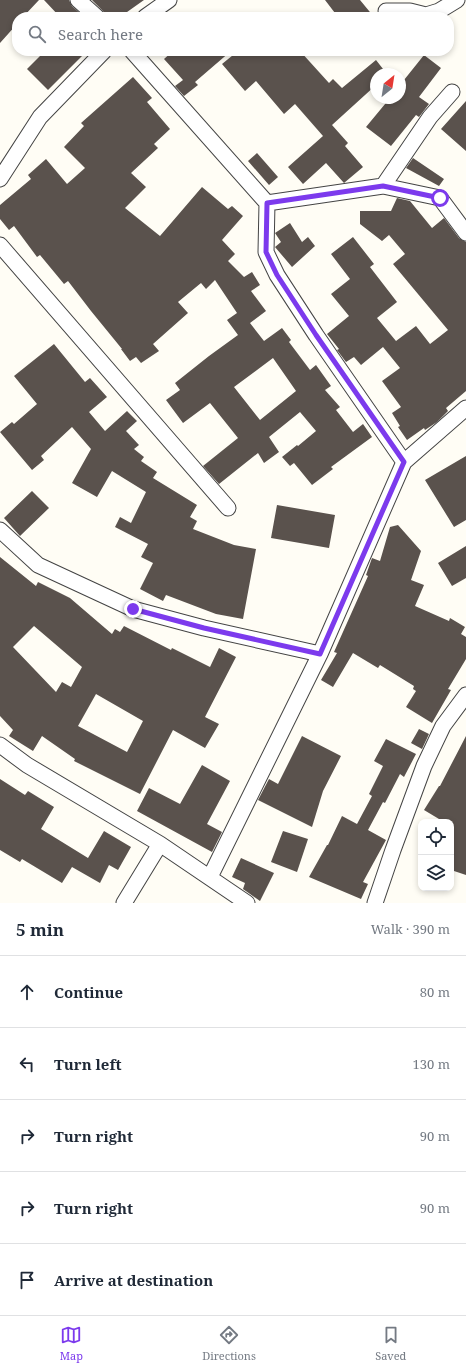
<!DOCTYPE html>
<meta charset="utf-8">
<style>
:root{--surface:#fff;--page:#f2f2f3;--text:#1f2937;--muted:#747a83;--line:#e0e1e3;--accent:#7c3aed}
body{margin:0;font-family:"Noto Serif",serif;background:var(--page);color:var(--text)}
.controls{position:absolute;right:12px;bottom:12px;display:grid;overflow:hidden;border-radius:8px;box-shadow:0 2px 6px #0003}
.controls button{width:36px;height:36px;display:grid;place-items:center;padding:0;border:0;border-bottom:1px solid var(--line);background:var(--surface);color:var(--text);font:20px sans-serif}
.compass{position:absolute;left:370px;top:68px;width:36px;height:36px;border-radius:50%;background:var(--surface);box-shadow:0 2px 6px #0003;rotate:30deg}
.stop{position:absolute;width:12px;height:12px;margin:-9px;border:3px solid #7c3aed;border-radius:50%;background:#fff}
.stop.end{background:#7c3aed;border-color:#fff;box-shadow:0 1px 4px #0008}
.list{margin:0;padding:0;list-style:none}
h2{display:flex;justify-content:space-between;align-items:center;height:52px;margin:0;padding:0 16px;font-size:17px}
h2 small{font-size:13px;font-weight:400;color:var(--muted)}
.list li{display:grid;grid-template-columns:26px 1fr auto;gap:12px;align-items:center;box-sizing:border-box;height:72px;padding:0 16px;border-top:1px solid var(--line)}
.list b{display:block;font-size:15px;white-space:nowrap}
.list em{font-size:13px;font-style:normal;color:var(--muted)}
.icon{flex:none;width:22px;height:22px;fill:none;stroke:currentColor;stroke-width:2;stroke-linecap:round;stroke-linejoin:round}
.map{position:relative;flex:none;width:466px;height:903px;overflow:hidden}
.search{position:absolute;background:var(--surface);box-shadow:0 2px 6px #0003;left:12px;right:12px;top:12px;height:44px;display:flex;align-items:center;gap:10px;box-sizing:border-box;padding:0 14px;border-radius:16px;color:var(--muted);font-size:15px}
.sheet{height:412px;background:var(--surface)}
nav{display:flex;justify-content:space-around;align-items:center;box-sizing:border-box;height:56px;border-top:1px solid var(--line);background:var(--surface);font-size:11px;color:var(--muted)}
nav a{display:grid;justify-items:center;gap:2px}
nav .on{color:var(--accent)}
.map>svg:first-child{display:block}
.building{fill:#5a524d;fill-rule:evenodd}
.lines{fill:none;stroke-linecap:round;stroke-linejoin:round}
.street-casing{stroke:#444;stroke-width:17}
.street{stroke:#fff;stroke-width:15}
.route{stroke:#7c3aed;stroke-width:5}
</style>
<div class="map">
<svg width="466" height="903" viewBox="0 0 466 903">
<rect width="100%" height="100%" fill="#fffdf5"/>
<path class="building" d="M0,0H39L23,17H17V24L0,43Z
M44,0H69L72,6L84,17H60Z
M92,0H144L120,17H106L103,11Z
M325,0H360L374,17H338Z
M45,51H87L48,90L27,69Z
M173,51H231L195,82L198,85L184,96L175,86L183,80L164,59Z
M238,51H300L329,83L333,79L342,88L376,60L387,74H376V85L332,125L348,143L345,146L363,167L344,183L326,163L303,184L288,167L323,136L295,104L284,114L256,81L245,91L222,64Z
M424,55L441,68L419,97L429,104L419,117L416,115L391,146L366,127L390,98H400V85Z
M133,77L152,98L147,102L170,129L154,144L158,148L131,173L146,187L125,208L160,236L202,187L228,209L232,206L243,216L222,240L235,254L228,261L244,277L252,272L260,285L251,291L266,311L250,323L264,341L282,328L291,340L289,342L310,370L316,365L331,386L325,390L340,407L336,410L353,432L363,424L372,437L331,467L333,469L312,485L294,463L290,466L282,457L297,445L298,446L316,431L300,412L269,437L279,452L264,463L258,453L219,484L203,466L238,438L210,403L183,423L166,400L180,390L175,383L209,356L238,335L227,320L237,313L215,280L206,289L201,283L178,302L188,313L153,344L159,351L141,363L136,357L130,361L121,349H122L91,311L68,281L64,284L40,255L37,257L14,226L9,230L0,219V205L31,179L28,175L46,159L67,184L85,168L64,147L84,126L81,123ZM273,358L296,391L260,420L234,387Z
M466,101V151L441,129Z
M257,153L278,177L269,185L248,161Z
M413,158L444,179L439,186L406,168Z
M397,198L410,201L432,228L444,218L459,238L466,242V391L446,408L448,411L437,422L425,430L424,428L407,440L398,427L400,426L392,413L401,407L382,381L400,368L383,347L361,365L354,357L346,362L337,350L339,349L327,334L349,316L331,294L350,279L331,254L353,237L374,264L370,267L397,302L377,318L396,341L416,326L430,344L448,330L393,264L405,254L389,235L382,241L360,224V211H391Z
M290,223L302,242L308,237L315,246L292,267L275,247L281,242L275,233Z
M54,344L85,382L90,378L107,397L89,412L105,431L127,411L137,421L126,431L139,445L134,449L144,457L141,461L157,472L153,478L197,505L190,517L197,521L193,529L234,545L256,549L243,619L216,614L166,595L163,601L140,589L153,563L141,557L148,544L115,527L120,517L131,523L146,492L112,471L97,497L72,483L91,449L72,427L41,456L44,460L32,470L0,432L12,422L14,424L37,404L14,376Z
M466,456V520L454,527L425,480Z
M32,491L49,508L20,536L4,518Z
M277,505L335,515L329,548L271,538Z
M398,525L421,551L411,580L424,585L415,606L449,621L450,618L465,627L461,634L466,637V659L448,689L451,690L432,723L406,707L416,691L413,689L414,686L380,665L378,668L353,653L333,687L321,680L337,653L334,652L368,576L366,575L372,558L380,561L390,527Z
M466,546V578L452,586L438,563Z
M0,557L36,586L38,582L70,598L112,634L115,629L120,632L124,626L171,650L172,648L210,667L219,648L236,657L205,717L219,724L205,748L173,730L140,794L74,761L75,759L42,736L33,751L9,736L13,730L0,716ZM34,626L82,667L71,687L62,682L56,692L13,647ZM96,694L143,721L127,752L78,726Z
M419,729L429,734L422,749L411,743Z
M302,736L341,756L323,791L312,827L258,800L269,779L278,784Z
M466,736V875L451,870V822H444L424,810L439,786H440Z
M386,739L416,754L404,777L400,774L385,803L383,802L368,830L386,840L363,882L368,884L361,899L309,877L327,845H328L342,816L357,824L372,796L369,794L383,766L374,761Z
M202,765L230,781L207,824L222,832L212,852L137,811L149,788L180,804Z
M0,779L25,795L28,791L54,807L41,829L88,858L104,831L131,847L118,870L109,865L100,883L72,867L62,883L22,859L20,862L0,850Z
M283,831L308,839L297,872L271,862Z
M241,858L274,873L260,901L243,889L245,883L232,877Z"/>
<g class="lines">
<g class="street-casing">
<path id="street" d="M78,0L97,17
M386,11H410L426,15L439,11L457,0
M145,17L169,0
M132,51L267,203L266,252L277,275L316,335L404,462
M0,179L40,117L104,51
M383,186L430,117L452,92
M267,203L383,186L440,198L466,233
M0,245L228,508
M0,530L38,565L133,609L204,628L320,654
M0,745L27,765L160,844L247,903
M210,877L320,654L404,462L466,408
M124,903L160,844
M375,903L393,850L424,766L443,726L466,695"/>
</g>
<use href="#street" class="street"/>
</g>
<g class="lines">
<path class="route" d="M133,609L204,628L320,654L404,462L316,335L277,275L266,252L267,203L383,186L440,198"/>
</g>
</svg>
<div class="controls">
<button><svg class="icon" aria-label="locate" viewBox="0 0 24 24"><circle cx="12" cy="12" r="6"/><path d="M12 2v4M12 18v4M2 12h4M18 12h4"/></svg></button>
<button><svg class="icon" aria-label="layers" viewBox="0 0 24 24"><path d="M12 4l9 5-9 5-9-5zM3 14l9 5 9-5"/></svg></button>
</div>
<svg class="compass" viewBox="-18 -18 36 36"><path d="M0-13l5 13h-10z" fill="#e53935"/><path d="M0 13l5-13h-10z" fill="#747a83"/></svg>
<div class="stop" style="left:440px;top:198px"></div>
<div class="stop end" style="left:133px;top:609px"></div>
<div class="search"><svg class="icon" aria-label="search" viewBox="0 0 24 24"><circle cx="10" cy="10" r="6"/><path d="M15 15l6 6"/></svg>Search here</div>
</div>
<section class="sheet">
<h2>5 min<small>Walk · 390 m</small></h2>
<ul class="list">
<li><svg class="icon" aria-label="ahead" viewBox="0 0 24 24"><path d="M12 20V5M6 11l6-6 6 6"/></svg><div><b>Continue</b></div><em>80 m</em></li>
<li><svg class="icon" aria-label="left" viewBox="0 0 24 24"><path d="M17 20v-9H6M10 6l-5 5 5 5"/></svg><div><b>Turn left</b></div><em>130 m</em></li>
<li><svg class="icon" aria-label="right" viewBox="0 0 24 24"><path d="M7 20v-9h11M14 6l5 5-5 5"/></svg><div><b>Turn right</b></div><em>90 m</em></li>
<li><svg class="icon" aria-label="right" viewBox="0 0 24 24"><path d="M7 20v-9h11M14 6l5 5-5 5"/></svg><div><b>Turn right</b></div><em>90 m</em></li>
<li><svg class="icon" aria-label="arrive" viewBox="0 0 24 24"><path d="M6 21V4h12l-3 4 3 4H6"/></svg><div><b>Arrive at destination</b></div></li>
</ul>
</section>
<nav>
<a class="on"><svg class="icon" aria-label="map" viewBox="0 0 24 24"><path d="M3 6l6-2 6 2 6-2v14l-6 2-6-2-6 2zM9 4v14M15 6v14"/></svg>Map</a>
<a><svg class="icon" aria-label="directions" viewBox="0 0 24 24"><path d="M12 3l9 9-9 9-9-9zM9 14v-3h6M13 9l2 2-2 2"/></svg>Directions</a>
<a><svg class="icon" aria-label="saved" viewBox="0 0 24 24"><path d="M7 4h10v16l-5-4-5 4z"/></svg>Saved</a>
</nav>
